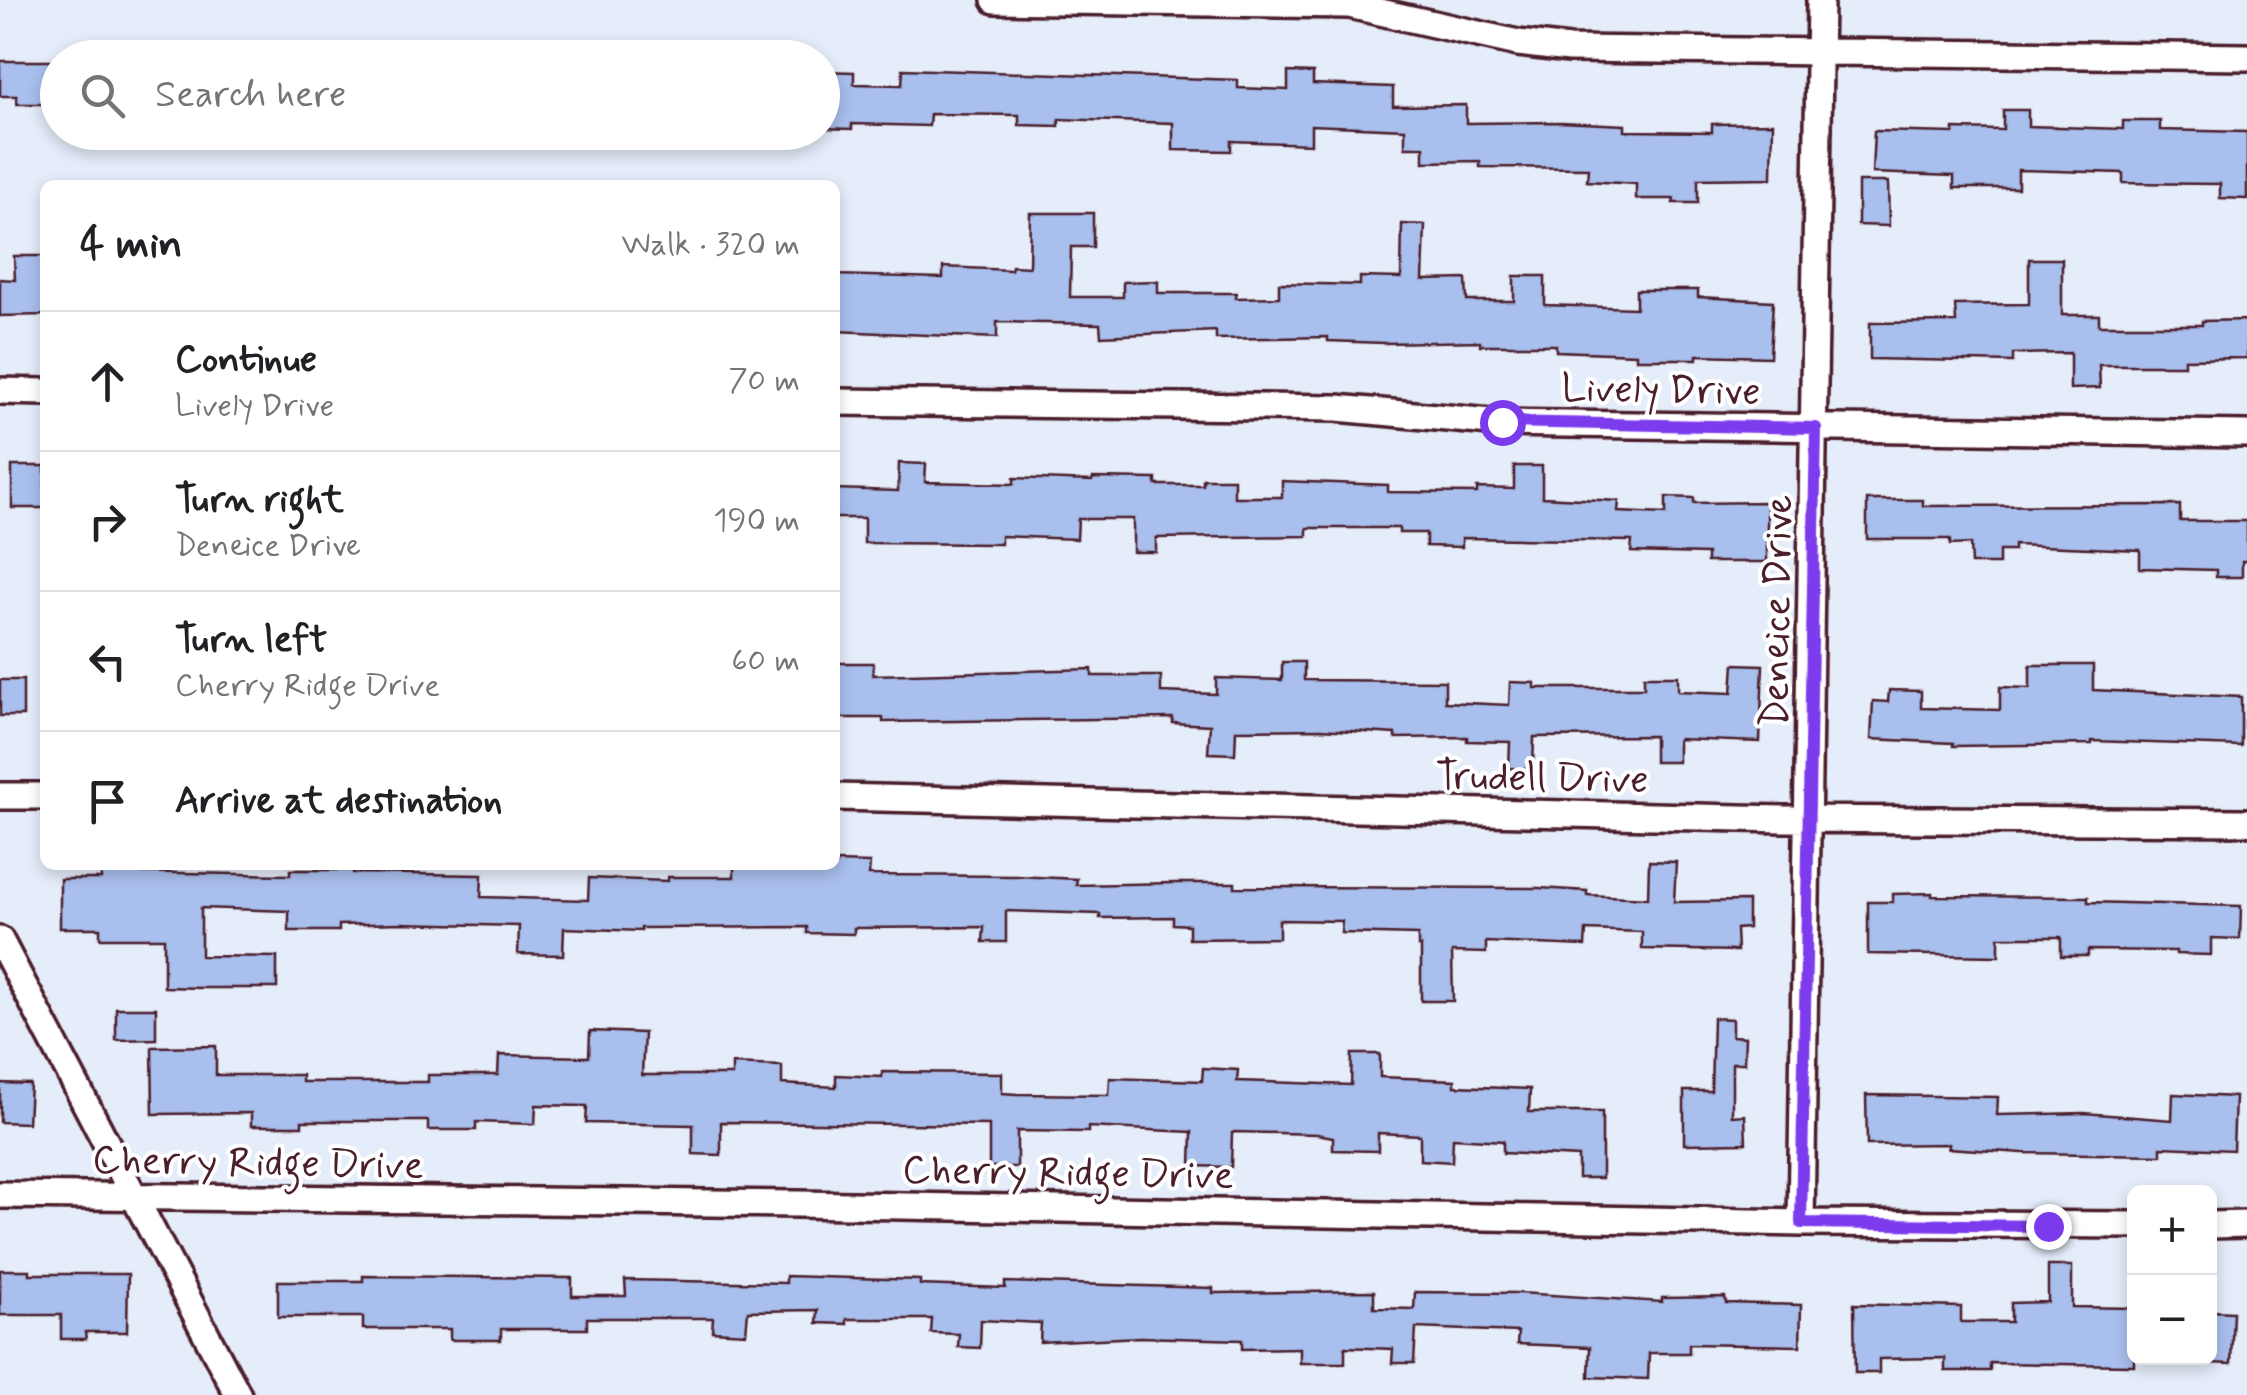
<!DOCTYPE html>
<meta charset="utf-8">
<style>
:root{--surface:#fff;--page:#f2f2f2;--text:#202124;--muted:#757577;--line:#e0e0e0}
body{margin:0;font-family:Mynerve,sans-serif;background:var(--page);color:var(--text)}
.controls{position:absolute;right:30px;bottom:30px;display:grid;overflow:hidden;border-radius:15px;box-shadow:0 5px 15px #0003}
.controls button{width:90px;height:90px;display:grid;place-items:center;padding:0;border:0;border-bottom:2px solid var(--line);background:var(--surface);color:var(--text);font:50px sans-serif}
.stop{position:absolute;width:30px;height:30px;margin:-22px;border:8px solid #7c3aed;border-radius:50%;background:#fff}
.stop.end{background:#7c3aed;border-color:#fff;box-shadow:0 2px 10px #0008}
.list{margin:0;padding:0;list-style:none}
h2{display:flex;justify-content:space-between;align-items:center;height:130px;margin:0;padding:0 40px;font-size:42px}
h2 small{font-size:32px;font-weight:400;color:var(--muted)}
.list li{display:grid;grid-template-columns:65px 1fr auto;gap:30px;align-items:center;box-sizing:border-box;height:140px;padding:0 40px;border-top:2px solid var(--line)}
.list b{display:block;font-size:38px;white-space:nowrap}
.list p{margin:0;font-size:32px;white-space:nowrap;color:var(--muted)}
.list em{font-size:32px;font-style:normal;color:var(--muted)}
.icon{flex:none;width:55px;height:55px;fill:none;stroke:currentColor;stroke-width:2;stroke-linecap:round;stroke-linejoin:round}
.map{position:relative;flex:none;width:2247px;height:1395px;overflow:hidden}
.search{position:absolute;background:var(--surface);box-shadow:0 5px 15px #0003;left:40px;top:40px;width:800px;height:110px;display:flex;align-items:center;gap:25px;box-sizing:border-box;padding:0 35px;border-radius:55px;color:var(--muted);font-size:38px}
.panel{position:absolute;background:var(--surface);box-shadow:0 5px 15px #0003;left:40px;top:180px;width:800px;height:690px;border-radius:15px}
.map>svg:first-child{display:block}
.building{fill:#a9bfed;stroke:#4a1f2b;stroke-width:2.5}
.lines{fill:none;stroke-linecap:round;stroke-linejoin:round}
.street-casing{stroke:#4a1f2b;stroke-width:32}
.street{stroke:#fff;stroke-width:25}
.route{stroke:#7c3aed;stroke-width:12}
.labels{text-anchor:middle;stroke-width:8;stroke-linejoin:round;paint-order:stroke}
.street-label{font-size:40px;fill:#4a1f2b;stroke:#fff}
</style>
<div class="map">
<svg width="2247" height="1395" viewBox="0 0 2247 1395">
<rect width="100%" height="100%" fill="#e5ecfa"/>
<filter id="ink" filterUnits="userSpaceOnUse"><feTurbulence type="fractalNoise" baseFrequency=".01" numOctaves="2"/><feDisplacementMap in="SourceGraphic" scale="20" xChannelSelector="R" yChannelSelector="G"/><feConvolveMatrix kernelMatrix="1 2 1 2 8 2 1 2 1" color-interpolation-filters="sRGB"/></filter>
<g filter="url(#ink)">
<path class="building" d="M0,61H58V104H17V96H0Z
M903,69L1238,80V88L1288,90V72L1313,73V84L1393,87V106L1466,105V123L1560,122L1625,125V131L1712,132V124L1773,123L1772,178L1698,179V203H1673L1674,199H1636V184L1587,181L1588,168L1480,167V161L1424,162V147H1405V129L1311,125V144L1231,141V151L1173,150V123L1059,119V126L1019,125V115L930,114L929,126L852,124V129L822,128V71L854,72V84L902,85Z
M2003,110H2028V126L2123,129V121H2160V130L2247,132V199L2220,198V184L2123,183V173L2018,170V188H1954V176L1872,173L1874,131L1954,133V129L2003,130Z
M1858,182H1888L1889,226L1858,225Z
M1030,213H1093V247H1071L1070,297H1123V282L1158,281V293H1236V298L1279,297V283L1360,285V277L1401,278L1402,224L1425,225L1423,280L1466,279L1467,301H1514V276H1545V305L1636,308V290H1698V297L1773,301L1770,357L1697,355V359H1636V354L1556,351V345H1480V341L1384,343L1328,341V337L1216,339V331L1101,336L1100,324L997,322V338L835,331V275L943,278V267L1011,270L1012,266L1029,267Z
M14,256H45V315L0,316V279L15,280Z
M2029,259H2062V315H2099V325H2202V321L2247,320V358L2184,359V365H2099L2100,388L2070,389V353L2013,354V362L1870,359V323L1956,322L1955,305L2029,304Z
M899,463L926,464L925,482L1014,484V478L1092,481L1093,478L1156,479V485H1203V479H1234V497H1282V481L1388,485V492L1477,493V488L1514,489V466H1542V497L1619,501L1618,512L1666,514V497L1694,498V503L1767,502V562H1707V554L1631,552L1632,541L1462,538V547L1426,546V533H1399V528H1307V536L1156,538V552H1133V519H1078L1077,539L1001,536V544L864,543V518H835V489L898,491Z
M12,466H45V508H12Z
M1867,500H1923V506L2180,505V521H2247V561H2242V577H2216V570L2140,568V550L2014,545V551H1999V564H1971L1970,544L1950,545V539H1867Z
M1282,662H1304V680L1445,681V702L1509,705L1510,682L1535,683V688H1644V676H1678V691L1732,693L1734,664L1763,665L1760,742L1678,739V762H1654V736L1534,737L1533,769L1509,768L1510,742L1467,741V737L1395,738V734L1321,729L1236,730L1235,754L1208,753L1210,725L1173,723V718L883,722V718H835V663H873V675L1092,669V676H1161V692L1216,694V678L1282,680Z
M2030,665H2093V690L2241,697V746L2092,741V744L1953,746V743L1871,739L1873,701L1888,702L1889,690L1921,691V708L2000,710V687L2030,688Z
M0,680H23V716H0Z
M1649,861L1676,862L1674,902L1748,901V928L1736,929L1737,951L1642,949V932L1586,930L1585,946L1486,942V953L1452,952L1453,1001H1421V946H1418V935L1341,933L1342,921L1279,920V938L1189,939V925L1173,924V917L1100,918V914L1006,911V942H983L984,927L854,928V934L807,933V927L641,928V931L564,928L563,955L518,954L519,926L399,923L339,925V931H289V911L201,908V956L277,957V988H202L164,987V938H100V928H60V879H101V865H123V872L290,875V870H353V873L482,875L481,897L588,900L589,878L668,881V877H734V865H836V862L870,863L869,875L1016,876L1077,879L1076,885L1175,883H1235V887L1539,888L1587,891V895L1648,898Z
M1932,893V896L2088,897V902L2241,906L2240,939L2211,938V955L2176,954V951L2088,950V956H2061V937H1999V956L1868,954V902H1893V894Z
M116,1008H156V1039L116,1040Z
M1713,1018L1732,1019V1036L1745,1037L1744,1063H1732V1116L1745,1115L1746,1143L1684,1144V1091H1711Z
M590,1031L644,1033L642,1075H732V1064L782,1066V1084L836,1087V1075L882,1077V1072L1002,1073V1093L1017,1094L1109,1095L1110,1078L1202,1081L1203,1068L1238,1070L1237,1081L1351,1085L1352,1054H1380V1077L1455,1080V1086L1530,1089L1529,1112H1602V1178H1578V1157L1503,1153V1141L1453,1138L1452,1162L1420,1160V1135L1378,1133V1151L1333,1150V1137L1317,1134L1235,1132L1232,1133L1231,1167L1191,1166L1192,1132L1088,1127V1132L1017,1131V1167H989V1125L721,1122V1155L693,1154V1125L586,1123L587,1106L536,1105L535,1124L476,1122V1130H428V1121H302V1126H251V1113L153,1114L152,1047L216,1046V1075H302V1082H428V1075H498L499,1055L589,1057Z
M0,1083L30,1084L28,1123L0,1122Z
M2173,1094L2235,1097L2233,1150L2161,1147V1155L2023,1153L1948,1148L1949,1144L1867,1145L1866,1095L1998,1097L1997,1115L2084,1113L2172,1120Z
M2048,1266H2072V1307L2134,1308V1365L1990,1363V1371H1945V1358L1879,1359V1373H1855L1854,1304L1961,1307V1322H2011V1303L2048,1302Z
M0,1270H30V1274H128L127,1332H85L86,1339H61V1315H0Z
M363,1276L572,1278V1296H626L625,1280L786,1283V1276L920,1280V1285L1005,1288V1282L1213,1288V1293L1374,1291V1308L1414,1309L1415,1292L1519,1293L1662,1302V1298L1725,1297L1726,1303L1801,1305L1800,1346L1689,1344V1353H1649L1648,1379L1589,1377L1590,1347L1517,1344L1518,1332L1416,1328L1414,1363H1392L1393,1349L1345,1347V1363H1300V1348L1242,1349V1340L1140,1337L1040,1342L1041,1323L981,1320L980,1348L958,1347L959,1334L931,1333L932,1319H847V1324L817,1323L818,1310L748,1311L746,1333L712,1331L713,1318H587V1329H501V1340H450V1329H363V1317H278V1281H363Z
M2210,1311L2233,1312L2231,1364L2210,1363Z"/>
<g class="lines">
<g class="street-casing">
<path id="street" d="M995,0L1349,5L1518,43L1569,49L2247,57
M0,391L45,392
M835,402L1337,408L1502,423L2247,434
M0,796H45
M835,797L1784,819L2247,822
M0,940L238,1395
M0,1195L798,1204L1801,1223L2134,1225
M1801,1223L1820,0
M2210,1225L2247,1224"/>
</g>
<use href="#street" class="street"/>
</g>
</g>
<g class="lines" filter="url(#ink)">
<path class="route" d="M1502,422L1816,428L1801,1223L2048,1226"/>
</g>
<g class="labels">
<g class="street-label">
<text transform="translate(1661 388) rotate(1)" y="14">Lively Drive</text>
<text transform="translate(1775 611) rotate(-89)" y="14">Deneice Drive</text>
<text transform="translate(1542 776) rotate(1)" y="14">Trudell Drive</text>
<text transform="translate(258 1161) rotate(1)" y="14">Cherry Ridge Drive</text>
<text transform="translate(1068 1171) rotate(1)" y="14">Cherry Ridge Drive</text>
</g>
</g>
</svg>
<div class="controls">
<button>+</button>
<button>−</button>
</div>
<div class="stop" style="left:1502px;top:422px"></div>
<div class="stop end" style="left:2048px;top:1226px"></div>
<div class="search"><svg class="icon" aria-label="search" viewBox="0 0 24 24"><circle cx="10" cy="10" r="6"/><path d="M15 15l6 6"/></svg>Search here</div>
<section class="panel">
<h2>4 min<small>Walk · 320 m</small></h2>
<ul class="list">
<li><svg class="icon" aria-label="ahead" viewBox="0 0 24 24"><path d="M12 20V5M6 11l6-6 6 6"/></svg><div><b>Continue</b><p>Lively Drive</p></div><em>70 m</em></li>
<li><svg class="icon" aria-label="right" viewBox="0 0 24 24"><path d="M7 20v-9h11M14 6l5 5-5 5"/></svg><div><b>Turn right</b><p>Deneice Drive</p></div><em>190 m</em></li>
<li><svg class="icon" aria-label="left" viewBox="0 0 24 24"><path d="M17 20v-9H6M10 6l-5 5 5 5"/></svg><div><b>Turn left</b><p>Cherry Ridge Drive</p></div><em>60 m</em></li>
<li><svg class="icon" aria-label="arrive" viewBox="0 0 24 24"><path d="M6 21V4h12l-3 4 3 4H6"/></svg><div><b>Arrive at destination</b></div></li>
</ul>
</section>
</div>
